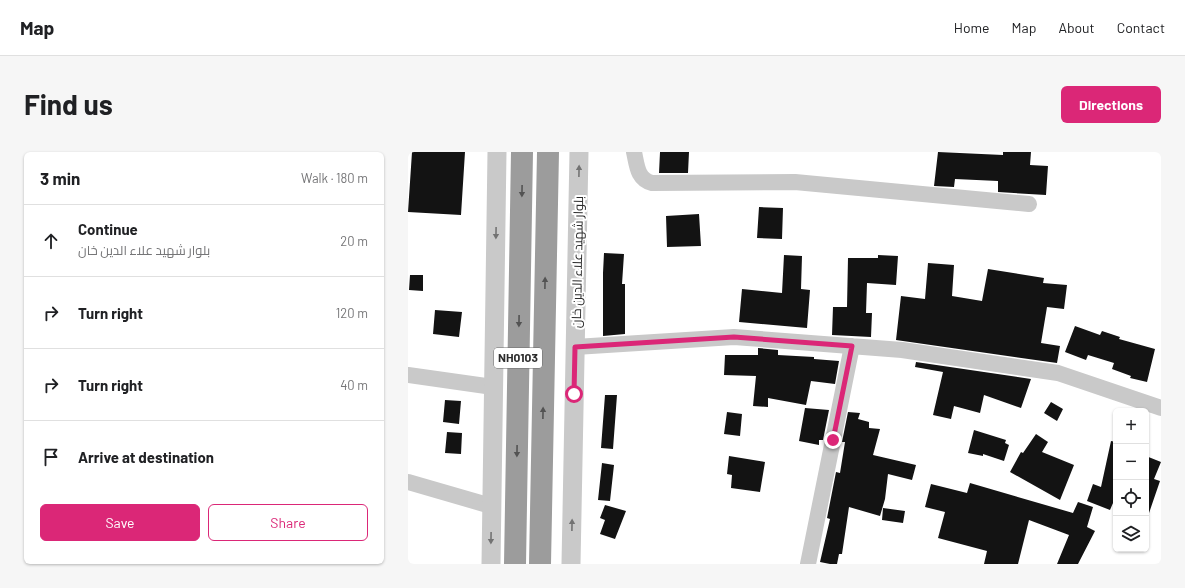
<!DOCTYPE html>
<meta charset="utf-8">
<style>
:root{--surface:#fff;--page:#f6f6f6;--text:#202124;--muted:#757577;--line:#e0e0e0;--accent:#db2777}
body{margin:0;font-family:Barlow,Cairo,sans-serif;background:var(--page);color:var(--text)}
.controls{position:absolute;right:12px;bottom:12px;display:grid;overflow:hidden;border-radius:6px;box-shadow:0 1px 3px #0004}
.controls button{width:36px;height:36px;display:grid;place-items:center;padding:0;border:0;border-bottom:1px solid var(--line);background:var(--surface);color:var(--text);font:20px sans-serif}
.stop{position:absolute;width:12px;height:12px;margin:-9px;border:3px solid #db2777;border-radius:50%;background:#fff}
.stop.end{background:#db2777;border-color:#fff;box-shadow:0 1px 4px #0008}
.list{margin:0;padding:0;list-style:none}
h2{display:flex;justify-content:space-between;align-items:center;height:52px;margin:0;padding:0 16px;font-size:17px}
h2 small{font-size:13px;font-weight:400;color:var(--muted)}
.list li{display:grid;grid-template-columns:26px 1fr auto;gap:12px;align-items:center;box-sizing:border-box;height:72px;padding:0 16px;border-top:1px solid var(--line)}
.list b{display:block;font-size:15px;white-space:nowrap}
.list p{margin:0;font-size:13px;white-space:nowrap;color:var(--muted)}
.list em{font-size:13px;font-style:normal;color:var(--muted)}
.actions{display:flex;gap:8px;padding:12px 16px}
.actions a{flex:1;padding:9px 0;border:1px solid var(--accent);border-radius:6px;text-align:center;font-size:14px;color:var(--accent)}
.actions .main{background:var(--accent);color:#fff}
.icon{flex:none;width:22px;height:22px;fill:none;stroke:currentColor;stroke-width:2;stroke-linecap:round;stroke-linejoin:round}
.map{position:relative;flex:none;width:753px;height:412px;overflow:hidden;border-radius:6px}
header{display:flex;align-items:center;gap:24px;box-sizing:border-box;height:56px;padding:0 20px;background:var(--surface);border-bottom:1px solid var(--line)}
header strong{font-size:19px}
nav{display:flex;gap:22px;margin-inline-start:auto;font-size:14px}
.intro{display:flex;align-items:center;justify-content:space-between;box-sizing:border-box;height:96px;padding:0 24px}
h1{margin:0;font-size:28px}
.button{padding:10px 18px;border-radius:6px;background:var(--accent);color:#fff;font-size:14px;font-weight:700}
main{display:flex;gap:24px;padding:0 24px}
aside{flex:1;background:var(--surface);border-radius:6px;box-shadow:0 1px 3px #0004}
.map>svg:first-child{display:block}
.building{fill:#131313}
.lines{fill:none;stroke-linecap:round;stroke-linejoin:round}
.minor{stroke:#c9c9c9;stroke-width:16}
.tertiary{stroke:#c9c9c9;stroke-width:19}
.trunk{stroke:#9c9c9c;stroke-width:22}
.oneway{fill:#737373}
.oneway2{fill:#535353}
.route{stroke:#db2777;stroke-width:5}
.labels{text-anchor:middle;stroke-width:4;stroke-linejoin:round;paint-order:stroke}
.shield{fill:#fff;stroke:#6b6b6b;stroke-width:1}
.shield-label{font-size:12px;font-weight:bold;fill:#2c2c2c}
.street-label{font-size:13px;fill:#2c2c2c;stroke:#fff}
</style>
<header>
<strong>Map</strong>
<nav><a>Home</a><a>Map</a><a>About</a><a>Contact</a></nav>
</header>
<div class="intro"><h1>Find us</h1><a class="button">Directions</a></div>
<main>
<aside>
<h2>3 min<small>Walk · 180 m</small></h2>
<ul class="list">
<li><svg class="icon" aria-label="ahead" viewBox="0 0 24 24"><path d="M12 20V5M6 11l6-6 6 6"/></svg><div><b>Continue</b><p>بلوار شهید علاء الدین خان</p></div><em>20 m</em></li>
<li><svg class="icon" aria-label="right" viewBox="0 0 24 24"><path d="M7 20v-9h11M14 6l5 5-5 5"/></svg><div><b>Turn right</b></div><em>120 m</em></li>
<li><svg class="icon" aria-label="right" viewBox="0 0 24 24"><path d="M7 20v-9h11M14 6l5 5-5 5"/></svg><div><b>Turn right</b></div><em>40 m</em></li>
<li><svg class="icon" aria-label="arrive" viewBox="0 0 24 24"><path d="M6 21V4h12l-3 4 3 4H6"/></svg><div><b>Arrive at destination</b></div></li>
</ul>
<div class="actions"><a class="main">Save</a><a>Share</a></div>
</aside>
<div class="map">
<svg width="753" height="412" viewBox="0 0 753 412">
<rect width="100%" height="100%" fill="#fff"/>
<path class="building" d="M4,0H57L53,63L0,60Z
M252,0H281L280,21H251Z
M530,0L595,3V0H623L622,13L640,14L638,43L590,40V29L547,27L546,35L526,34Z
M351,55L375,56L374,87L349,86Z
M291,62L293,94L259,95L258,64Z
M196,101L216,102L214,132H217V182L195,184V121Z
M376,103L394,104L393,137L402,138L399,176L331,170L334,137L374,141Z
M470,103L490,104L488,133L459,131L458,161H464L463,185L424,183L425,155H439L440,106H470Z
M520,111L546,113L544,144L574,149L580,117L636,126L635,131L659,133L656,157L639,155L633,191L652,194L649,211L488,188L493,144L517,147Z
M2,123H15V139L1,138Z
M27,158L54,160L51,185L25,182Z
M667,174L692,183L694,179L712,185L711,187L747,197L739,230L722,226L723,224L704,217L706,211L680,203L678,208L657,200Z
M350,196L370,198V203L406,205V207L431,209L427,232L403,229L398,253L360,246V255L345,254L348,224L316,223L317,203H350Z
M508,210L623,227L613,256L576,243L572,261L546,254L543,267L525,263L535,220L507,215Z
M197,243H209L205,297L193,296Z
M37,248L53,249L51,272L35,270Z
M643,250L655,257L649,269L636,261Z
M397,256L421,258L415,288H411V293L391,289Z
M319,260L334,262L332,284L316,282Z
M440,260L452,261L450,267L461,270V276L472,277L465,303L508,313L504,328L480,322L477,347L472,364L441,355L434,402H431L429,412H422L412,410L422,367L419,366L428,320L432,321L437,290H434Z
M566,278L598,288L597,291L601,293L596,309L575,302V304L560,301Z
M39,280L54,281L53,302L37,301Z
M628,282L640,290L634,300L666,313L652,348L602,320L613,300L615,301Z
M703,289L708,290V344L702,358L679,349L685,332L693,335Z
M321,304L357,310L352,340L323,336L324,323L319,322Z
M738,304L753,310L746,327L752,329L740,364L738,363Z
M194,311L206,313L202,349L190,348Z
M562,331L665,361L670,350L685,355L679,375L687,379L670,412H649L661,383L621,368L610,412H576L579,399L530,386L537,360L517,355L523,332L559,341Z
M197,353L218,359L207,387L192,382L197,368L192,366Z
M475,356L497,359L495,371L474,368Z"/>
<g class="lines">
<path class="minor" d="M226,0C229,13 229,27 244,31L387,30L621,52
M167,195L326,185L494,198L650,221L753,256
M0,223L85,235
M0,330L83,354
M400,412L444,194"/>
<path class="tertiary" d="M83,412L89,0
M163,412L171,0"/>
<path class="trunk" d="M107,412L114,0
M132,412L140,0"/>
</g>
<defs><path id="oneway-solid" d="M-6-.8H1V-3.2L6.5 0L1 3.2V.8H-6Z"/></defs>
<g class="oneway">
<use href="#oneway-solid" transform="translate(171 19) rotate(-89)"/>
<use href="#oneway-solid" transform="translate(88 81) rotate(91)"/>
<use href="#oneway-solid" transform="translate(164 373) rotate(-89)"/>
<use href="#oneway-solid" transform="translate(83 386) rotate(91)"/>
</g>
<g class="oneway2">
<use href="#oneway-solid" transform="translate(114 39) rotate(91)"/>
<use href="#oneway-solid" transform="translate(137 131) rotate(-89)"/>
<use href="#oneway-solid" transform="translate(111 169) rotate(91)"/>
<use href="#oneway-solid" transform="translate(135 261) rotate(-89)"/>
<use href="#oneway-solid" transform="translate(109 299) rotate(91)"/>
</g>
<g class="lines">
<path class="route" d="M166,242L167,195L326,185L444,194L425,288"/>
</g>
<g class="labels">
<rect class="shield" x="86" y="196" width="48" height="20" rx="3"/>
<g class="shield-label">
<text x="110" y="210">NH0103</text>
</g>
<g class="street-label">
<text transform="translate(169 110) rotate(-89)" y="5">بلوار شهید علاء الدین خان</text>
</g>
</g>
</svg>
<div class="controls">
<button>+</button>
<button>−</button>
<button><svg class="icon" aria-label="locate" viewBox="0 0 24 24"><circle cx="12" cy="12" r="6"/><path d="M12 2v4M12 18v4M2 12h4M18 12h4"/></svg></button>
<button><svg class="icon" aria-label="layers" viewBox="0 0 24 24"><path d="M12 4l9 5-9 5-9-5zM3 14l9 5 9-5"/></svg></button>
</div>
<div class="stop" style="left:166px;top:242px"></div>
<div class="stop end" style="left:425px;top:288px"></div>
</div>
</main>
